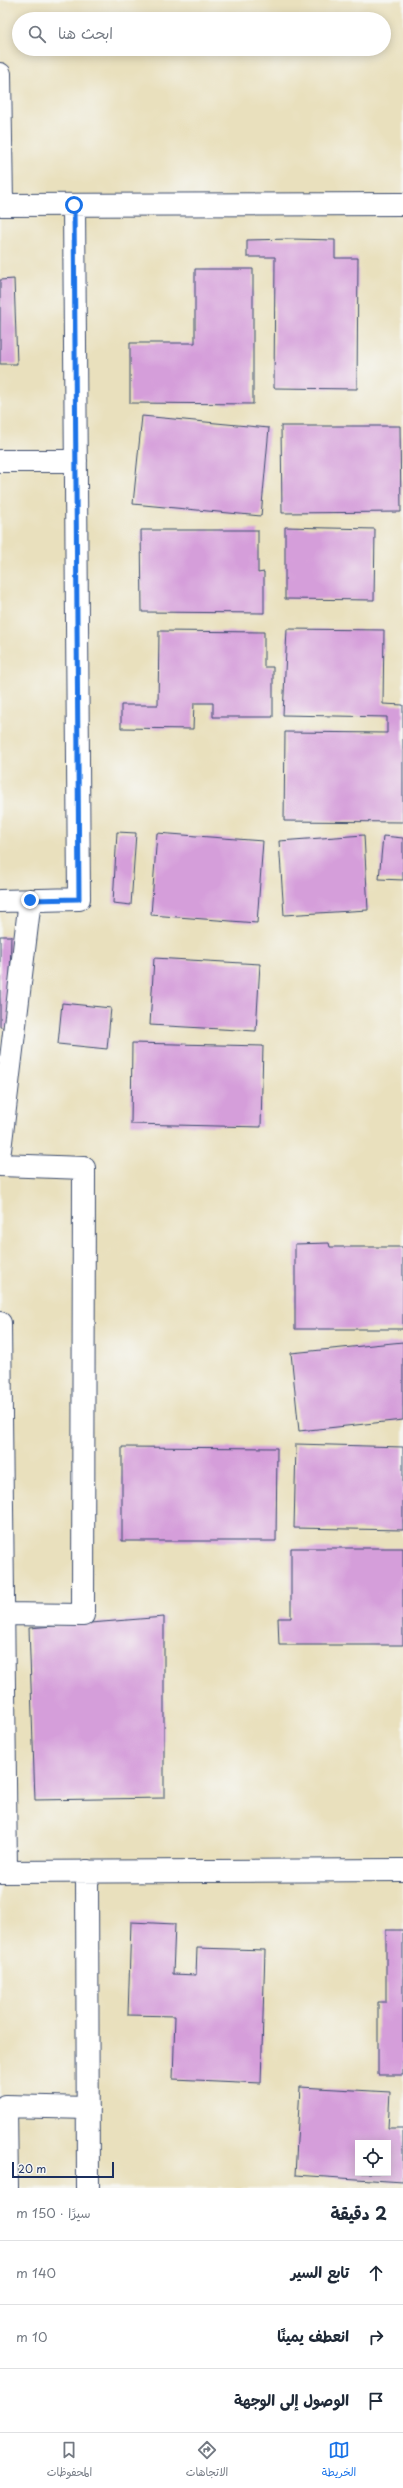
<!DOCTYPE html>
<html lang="ar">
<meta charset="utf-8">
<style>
:root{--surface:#fff;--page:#f6f6f7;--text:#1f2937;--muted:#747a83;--line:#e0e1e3;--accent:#1a73e8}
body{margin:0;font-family:"Playpen Sans","Playpen Sans Arabic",sans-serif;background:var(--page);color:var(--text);direction:rtl}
.controls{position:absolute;right:12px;bottom:12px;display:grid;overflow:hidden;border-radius:0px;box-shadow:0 2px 10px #0003}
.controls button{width:36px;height:36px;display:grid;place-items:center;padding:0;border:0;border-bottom:1px solid var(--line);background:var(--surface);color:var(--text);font:20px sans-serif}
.scale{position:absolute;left:12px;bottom:10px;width:102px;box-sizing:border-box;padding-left:4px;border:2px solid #1b2f5e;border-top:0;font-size:11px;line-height:14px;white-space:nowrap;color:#1b2f5e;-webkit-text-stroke:3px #f6f6f2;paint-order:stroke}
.stop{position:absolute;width:12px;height:12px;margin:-9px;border:3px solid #1a73e8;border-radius:50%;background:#fff}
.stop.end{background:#1a73e8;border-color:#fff;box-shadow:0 1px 4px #0008}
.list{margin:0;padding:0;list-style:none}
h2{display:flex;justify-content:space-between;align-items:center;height:52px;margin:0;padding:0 16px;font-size:17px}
h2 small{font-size:13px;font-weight:400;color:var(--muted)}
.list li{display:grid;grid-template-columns:26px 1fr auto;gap:12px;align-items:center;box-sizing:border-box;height:64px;padding:0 16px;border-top:1px solid var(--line)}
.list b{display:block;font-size:15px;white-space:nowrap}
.list em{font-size:13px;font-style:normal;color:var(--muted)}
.icon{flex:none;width:22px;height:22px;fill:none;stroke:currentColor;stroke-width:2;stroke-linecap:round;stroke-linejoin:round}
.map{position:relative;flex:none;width:403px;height:2188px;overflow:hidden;direction:ltr}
.search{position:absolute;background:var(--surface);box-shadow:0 2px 10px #0003;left:12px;right:12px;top:12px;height:44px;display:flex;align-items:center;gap:10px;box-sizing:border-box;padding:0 14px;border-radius:22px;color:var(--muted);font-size:15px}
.sheet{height:244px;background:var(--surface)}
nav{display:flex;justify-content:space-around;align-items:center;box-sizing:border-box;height:56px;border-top:1px solid var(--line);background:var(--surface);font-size:11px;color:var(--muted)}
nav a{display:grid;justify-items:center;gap:2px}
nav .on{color:var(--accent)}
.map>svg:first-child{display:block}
.building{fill:#d59eda;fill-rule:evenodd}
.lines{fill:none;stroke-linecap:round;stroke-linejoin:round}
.minor-casing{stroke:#3a4a6c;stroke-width:24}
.minor{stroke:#fff;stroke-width:22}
.route{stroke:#1a73e8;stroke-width:5}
</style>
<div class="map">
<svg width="403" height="2188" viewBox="0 0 403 2188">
<rect width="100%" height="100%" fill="#f6f6f2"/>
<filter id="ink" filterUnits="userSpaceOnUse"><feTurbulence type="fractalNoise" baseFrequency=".025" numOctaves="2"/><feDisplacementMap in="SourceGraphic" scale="8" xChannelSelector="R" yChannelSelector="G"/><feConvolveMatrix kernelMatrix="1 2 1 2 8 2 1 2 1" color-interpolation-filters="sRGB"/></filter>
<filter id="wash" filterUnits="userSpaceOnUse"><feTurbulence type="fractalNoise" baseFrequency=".012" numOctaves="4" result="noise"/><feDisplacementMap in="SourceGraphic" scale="16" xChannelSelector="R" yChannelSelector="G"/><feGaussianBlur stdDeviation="0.9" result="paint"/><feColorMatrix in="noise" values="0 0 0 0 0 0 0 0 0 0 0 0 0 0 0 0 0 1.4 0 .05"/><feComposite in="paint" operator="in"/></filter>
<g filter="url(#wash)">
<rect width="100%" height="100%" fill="#e9e0bd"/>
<g id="blocks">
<path class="building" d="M292,239L335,240V258H358L357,389L274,388L275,257H247V240Z
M195,269H253V404L130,403V343H195Z
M14,279L17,364H0V280Z
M142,416L269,428L261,516L133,504Z
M281,426H400L401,512L282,513Z
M285,527L375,529L374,600L285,599Z
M141,530H258V573L264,572V613L142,612Z
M287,629L384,630L383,704L403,705V822L284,821L285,732L387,733V717L283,715Z
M159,631L264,632V667H273V717H213V703H194L193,729L121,728V705H158Z
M117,832L136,833L131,905L113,903Z
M157,833L263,841L257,923L151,915Z
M364,835L368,910L284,915L279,841Z
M383,836L403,838V880L379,879Z
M0,936H11L9,1028L0,1027Z
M154,958L260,964L256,1031L150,1025Z
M62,1003L111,1008L107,1049L58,1044Z
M132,1043L263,1046L261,1127L131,1124Z
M329,1243L330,1247H403V1329H295V1244Z
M403,1342V1420L299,1431L291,1353Z
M296,1444L403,1447V1530L294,1528Z
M122,1447L277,1448L276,1541H122Z
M291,1548H403V1645H279L278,1618H291Z
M164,1617V1798L35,1800L29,1628Z
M131,1922L175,1924L173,1974L196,1975L197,1948L265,1950L261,2083L173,2079L175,2016L128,2015Z
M386,1930H403V2075H378V2002H386Z
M300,2087L390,2092L388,2128H403V2182L295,2175ZM358,2143H388V2173H358Z"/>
</g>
</g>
<g filter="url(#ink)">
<use href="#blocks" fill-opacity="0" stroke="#3a4a6c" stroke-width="1"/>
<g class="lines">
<g class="minor-casing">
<path id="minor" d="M0,74L2,205
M0,205L403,204
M0,461H76
M0,901L79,899L74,205
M0,1150L30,900
M0,1165L84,1168L83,1615L3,1614
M0,1323L6,1872
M87,1871L88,2188
M0,1872L403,1870
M7,2188L6,2106L88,2108"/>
</g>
<use href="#minor" class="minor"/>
</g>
</g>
<g class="lines" filter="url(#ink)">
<path class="route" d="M30,900L79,899L74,205"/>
</g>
</svg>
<div class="controls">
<button><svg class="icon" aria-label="locate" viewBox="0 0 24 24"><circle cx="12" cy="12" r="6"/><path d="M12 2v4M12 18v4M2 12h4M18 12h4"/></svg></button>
</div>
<div class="scale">20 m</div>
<div class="stop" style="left:74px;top:205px"></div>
<div class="stop end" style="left:30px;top:900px"></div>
<div class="search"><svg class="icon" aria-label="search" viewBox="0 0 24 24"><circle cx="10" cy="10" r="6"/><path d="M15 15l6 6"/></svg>ابحث هنا</div>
</div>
<section class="sheet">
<h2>2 دقيقة<small>سيرًا · 150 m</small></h2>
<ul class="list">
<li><svg class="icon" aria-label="ahead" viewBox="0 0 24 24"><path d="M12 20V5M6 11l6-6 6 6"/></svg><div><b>تابع السير</b></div><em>140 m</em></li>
<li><svg class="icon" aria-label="right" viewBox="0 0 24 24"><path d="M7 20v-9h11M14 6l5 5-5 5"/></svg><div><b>انعطف يمينًا</b></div><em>10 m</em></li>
<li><svg class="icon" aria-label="arrive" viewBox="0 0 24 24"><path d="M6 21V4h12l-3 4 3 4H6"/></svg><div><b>الوصول إلى الوجهة</b></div></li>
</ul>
</section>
<nav>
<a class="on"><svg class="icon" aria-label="map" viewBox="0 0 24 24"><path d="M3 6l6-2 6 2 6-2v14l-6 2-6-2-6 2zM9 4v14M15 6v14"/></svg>الخريطة</a>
<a><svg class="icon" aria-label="directions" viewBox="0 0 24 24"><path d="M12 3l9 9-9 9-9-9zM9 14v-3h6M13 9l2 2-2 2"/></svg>الاتجاهات</a>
<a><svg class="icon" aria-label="saved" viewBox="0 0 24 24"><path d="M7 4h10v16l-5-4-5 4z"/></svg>المحفوظات</a>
</nav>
